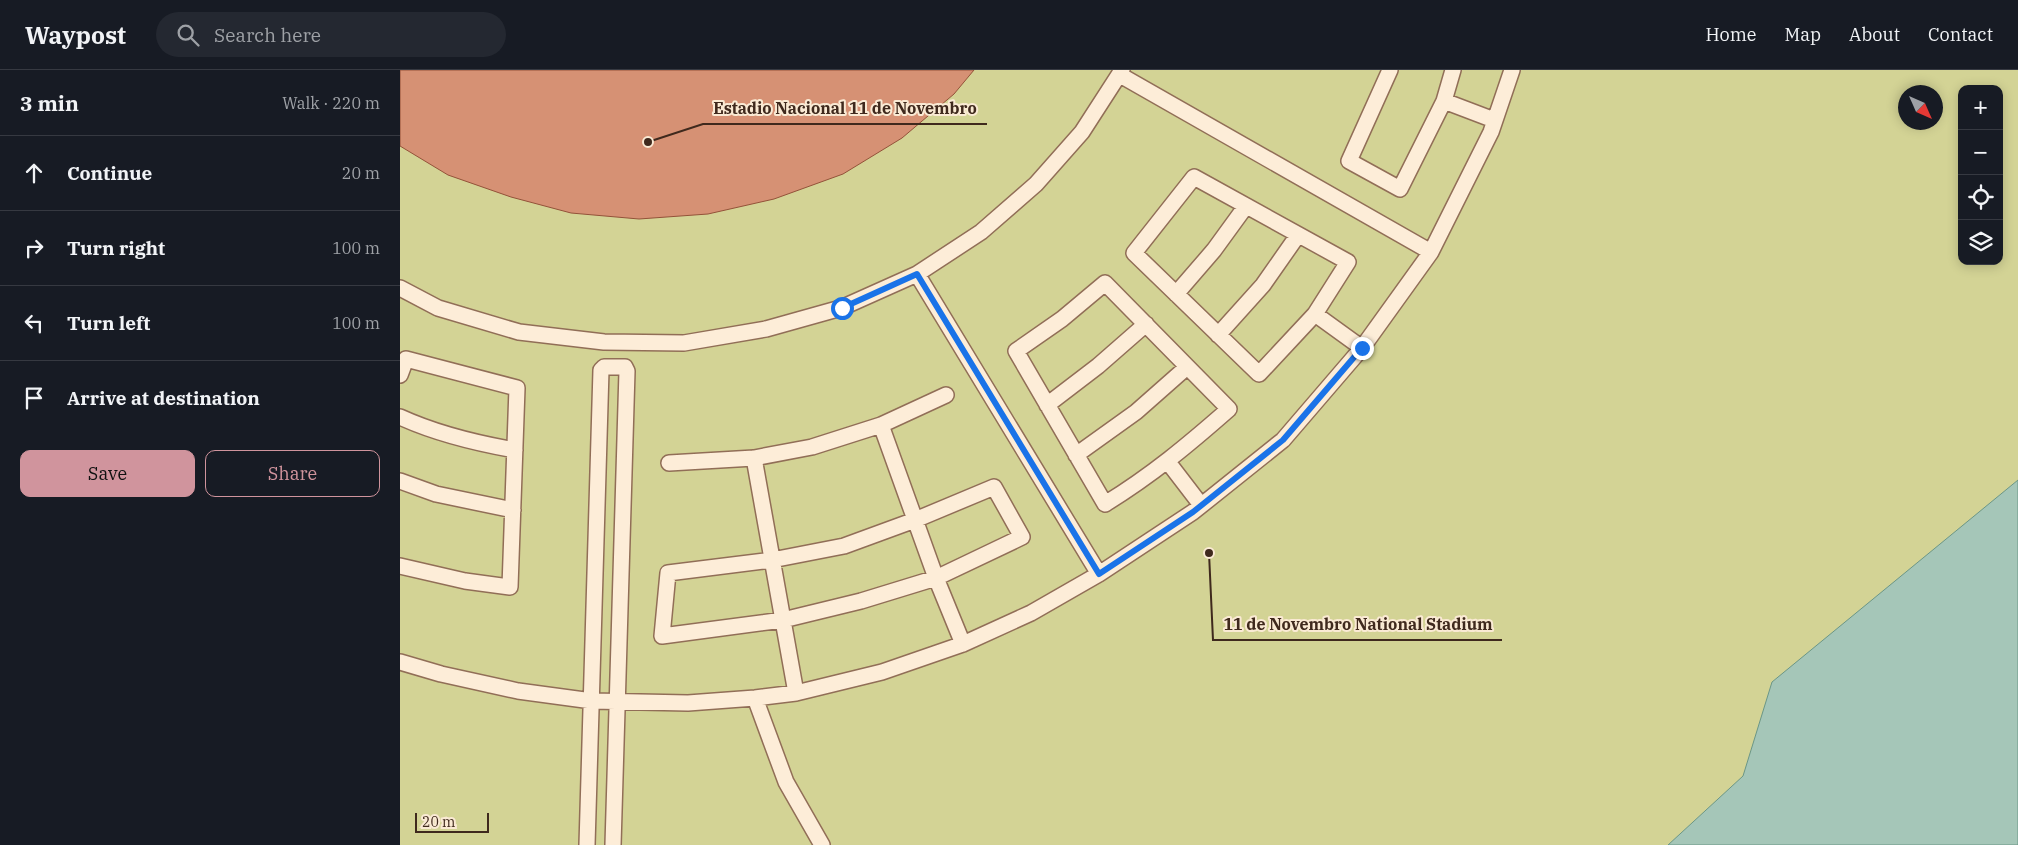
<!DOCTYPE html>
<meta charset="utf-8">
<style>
:root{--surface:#171b24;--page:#242831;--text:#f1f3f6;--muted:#9ea1a6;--line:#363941;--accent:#d0949d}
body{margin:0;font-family:"IBM Plex Serif",serif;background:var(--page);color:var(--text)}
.controls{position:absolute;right:15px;top:15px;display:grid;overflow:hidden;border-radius:10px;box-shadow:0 2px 12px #0003}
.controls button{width:45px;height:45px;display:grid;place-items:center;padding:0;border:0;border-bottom:1px solid var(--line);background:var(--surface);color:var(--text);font:25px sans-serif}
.compass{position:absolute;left:1498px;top:15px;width:45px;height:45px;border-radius:50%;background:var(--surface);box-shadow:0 2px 12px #0003;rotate:135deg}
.scale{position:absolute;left:15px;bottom:12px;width:74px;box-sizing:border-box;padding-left:5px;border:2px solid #3f291d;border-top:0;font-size:14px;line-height:18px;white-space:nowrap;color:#3f291d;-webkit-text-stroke:4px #faead4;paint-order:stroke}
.stop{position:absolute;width:15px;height:15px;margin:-11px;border:4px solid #1a73e8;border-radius:50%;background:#fff}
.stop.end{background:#1a73e8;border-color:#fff;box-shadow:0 1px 5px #0008}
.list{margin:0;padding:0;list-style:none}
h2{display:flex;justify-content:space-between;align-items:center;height:65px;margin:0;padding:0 20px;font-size:21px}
h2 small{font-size:16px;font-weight:400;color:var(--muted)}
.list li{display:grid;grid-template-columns:32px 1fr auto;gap:15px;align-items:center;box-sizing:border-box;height:75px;padding:0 20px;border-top:1px solid var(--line)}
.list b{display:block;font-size:19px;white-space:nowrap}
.list em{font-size:16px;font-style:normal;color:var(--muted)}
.actions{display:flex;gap:10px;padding:15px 20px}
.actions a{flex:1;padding:11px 0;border:1px solid var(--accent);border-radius:10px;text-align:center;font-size:18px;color:var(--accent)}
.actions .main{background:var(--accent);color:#111}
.icon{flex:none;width:28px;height:28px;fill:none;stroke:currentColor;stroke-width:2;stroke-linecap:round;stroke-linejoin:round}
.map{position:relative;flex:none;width:1618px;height:775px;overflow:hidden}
header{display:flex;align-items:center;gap:30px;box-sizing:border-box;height:70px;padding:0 25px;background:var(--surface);border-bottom:1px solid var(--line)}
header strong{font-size:24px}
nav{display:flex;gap:28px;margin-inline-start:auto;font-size:18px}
.search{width:350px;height:45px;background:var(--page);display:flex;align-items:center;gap:12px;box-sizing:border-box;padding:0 18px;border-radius:28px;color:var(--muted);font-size:19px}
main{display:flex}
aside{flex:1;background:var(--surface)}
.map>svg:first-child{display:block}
.green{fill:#d3d395;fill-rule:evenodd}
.water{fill:#a5c6b8;stroke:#6b9686}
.building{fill:#d69174;stroke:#935239}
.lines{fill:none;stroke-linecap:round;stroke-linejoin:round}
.lane-casing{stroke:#916e57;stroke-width:18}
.lane{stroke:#fdedd8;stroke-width:15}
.route{stroke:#1a73e8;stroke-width:6}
.leader{fill:none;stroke:#3f291d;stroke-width:2}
.callout-dot{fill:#3f291d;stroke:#faead4;stroke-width:2}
.callout-label{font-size:16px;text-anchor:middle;font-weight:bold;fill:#3f291d;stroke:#faead4;stroke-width:4;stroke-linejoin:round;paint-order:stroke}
</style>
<header>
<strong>Waypost</strong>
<div class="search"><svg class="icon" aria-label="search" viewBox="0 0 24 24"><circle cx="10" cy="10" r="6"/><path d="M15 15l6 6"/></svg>Search here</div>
<nav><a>Home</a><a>Map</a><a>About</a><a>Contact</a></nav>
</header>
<main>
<aside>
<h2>3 min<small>Walk · 220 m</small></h2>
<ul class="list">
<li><svg class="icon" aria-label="ahead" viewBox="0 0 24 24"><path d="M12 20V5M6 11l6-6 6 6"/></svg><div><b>Continue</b></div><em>20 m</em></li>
<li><svg class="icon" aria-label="right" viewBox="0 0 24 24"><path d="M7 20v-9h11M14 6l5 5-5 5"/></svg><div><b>Turn right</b></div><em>100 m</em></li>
<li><svg class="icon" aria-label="left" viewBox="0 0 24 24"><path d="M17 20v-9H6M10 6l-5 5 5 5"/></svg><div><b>Turn left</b></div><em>100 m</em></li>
<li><svg class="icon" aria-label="arrive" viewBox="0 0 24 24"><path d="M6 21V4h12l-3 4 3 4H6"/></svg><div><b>Arrive at destination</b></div></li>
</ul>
<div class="actions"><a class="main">Save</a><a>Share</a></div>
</aside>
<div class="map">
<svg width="1618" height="775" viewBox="0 0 1618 775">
<rect width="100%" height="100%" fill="#f4dfc3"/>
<path class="green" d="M0,0H1618V775H0ZM1562,19H1599V191H1562ZM1506,22H1536V52H1506Z"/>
<path class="water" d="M1618,410V775H1268L1343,706L1372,612Z"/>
<path class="building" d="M0,0H574L554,24L502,68L443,104L374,129L308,144L239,149L171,143L111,127L48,105L0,76Z"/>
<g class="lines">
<g class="lane-casing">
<path id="lane" d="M990,0L949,91L1000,119L1044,31L1053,0
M720,5L1031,182
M1044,31L1094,50
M794,107L948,192L915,244L859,304L734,183Z
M517,204L699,504
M705,213L829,339C788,375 752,405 705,434L616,281L662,249Z
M0,218L38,238L119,262L204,272L284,273L366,259L441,238L517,204L581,162L636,114L682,62L722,0
M776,224L814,180L846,136
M915,244L962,278
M818,265L863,215L898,165
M0,305L6,289L117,318L110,517L65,511L0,496
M647,335L698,296L746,254
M0,347C37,364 75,373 115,380
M481,355L536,508L563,574
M676,385L736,342L787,297
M354,388L396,623
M768,392L801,435
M269,393L354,388L412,377L481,355L546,325
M0,411L36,424L113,440
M594,417L622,467L536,508L461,531L383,550L262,566L268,503L372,490L444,476L515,450Z
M0,592L41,604L118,621L192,631L288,633L355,628L396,623L482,602L563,574L631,543L699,504L793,442L883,370L962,278L1031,182L1091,62L1112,0
M355,628L386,712L422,775
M187,775L201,300L204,297H225L227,301L213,775"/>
</g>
<use href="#lane" class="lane"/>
</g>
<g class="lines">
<path class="route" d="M442,238L517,204L699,504L793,442L883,370L962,278"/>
</g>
<path class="leader" d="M248 72L303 54H587M809 483L813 570H1102"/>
<g class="callout-dot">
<circle cx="248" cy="72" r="5"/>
<circle cx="809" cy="483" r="5"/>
</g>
<g class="callout-label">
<text x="445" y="44">Estadio Nacional 11 de Novembro</text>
<text x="958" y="560">11 de Novembro National Stadium</text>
</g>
</svg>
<div class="controls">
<button>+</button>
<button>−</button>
<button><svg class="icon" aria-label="locate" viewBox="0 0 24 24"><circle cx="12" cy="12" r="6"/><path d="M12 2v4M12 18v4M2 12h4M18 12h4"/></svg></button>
<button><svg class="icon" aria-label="layers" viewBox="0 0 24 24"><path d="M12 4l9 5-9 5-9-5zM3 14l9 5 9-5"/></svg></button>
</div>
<svg class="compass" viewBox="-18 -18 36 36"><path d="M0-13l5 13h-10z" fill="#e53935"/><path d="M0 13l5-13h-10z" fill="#9ea1a6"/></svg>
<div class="scale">20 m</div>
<div class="stop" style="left:442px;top:238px"></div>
<div class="stop end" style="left:962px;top:278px"></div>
</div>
</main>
